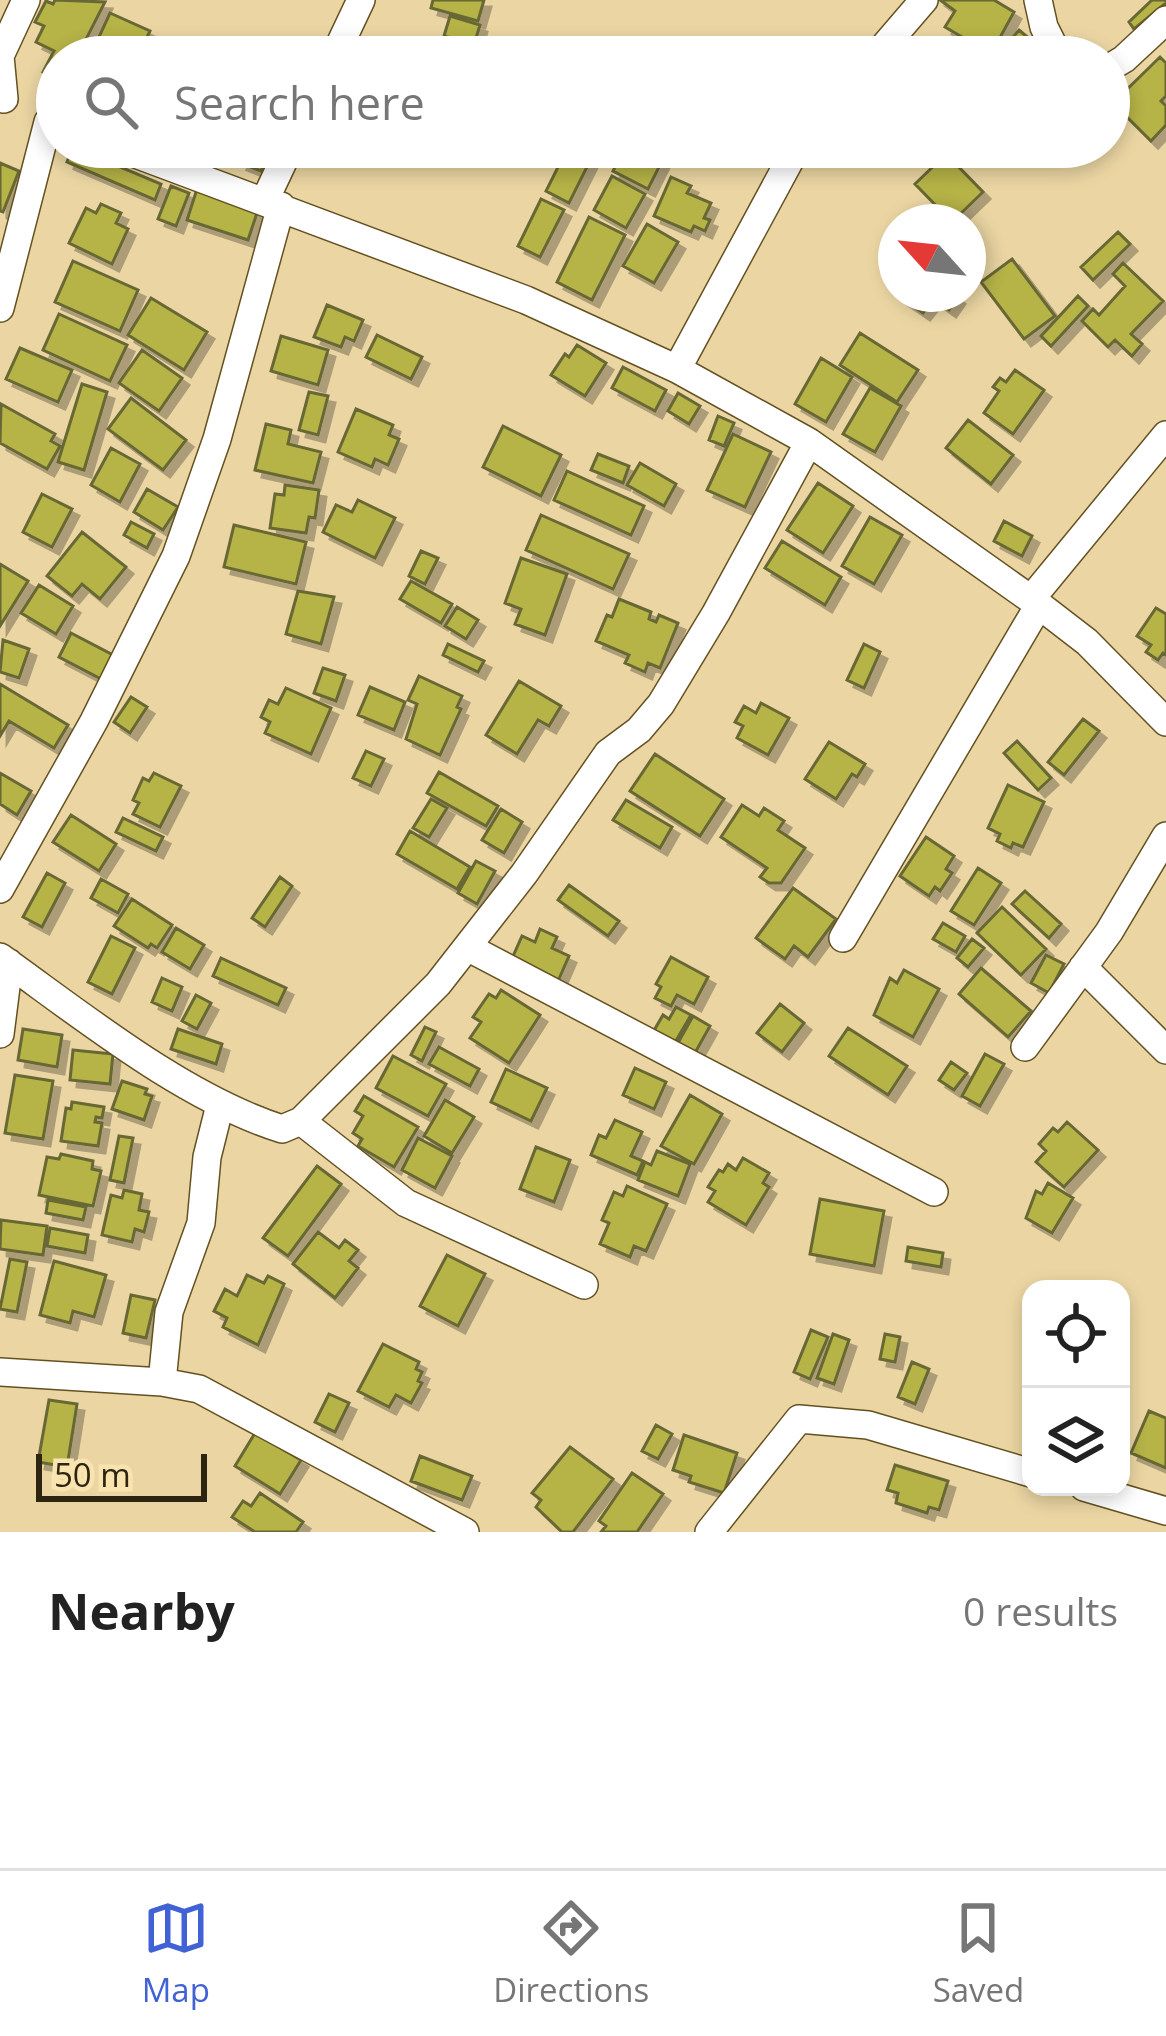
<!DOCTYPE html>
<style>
:root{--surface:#fff;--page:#f6f6f6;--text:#222;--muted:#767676;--line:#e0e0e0;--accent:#4162d5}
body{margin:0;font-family:"Open Sans",sans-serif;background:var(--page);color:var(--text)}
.controls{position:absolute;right:36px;bottom:36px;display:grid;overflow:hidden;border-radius:24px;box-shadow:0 6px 18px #0003}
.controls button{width:108px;height:108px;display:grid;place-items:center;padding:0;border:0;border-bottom:3px solid var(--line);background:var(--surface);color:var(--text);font:60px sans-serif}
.compass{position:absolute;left:878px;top:204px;width:108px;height:108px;border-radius:50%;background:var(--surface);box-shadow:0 6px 18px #0003;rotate:297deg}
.scale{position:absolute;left:36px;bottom:30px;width:171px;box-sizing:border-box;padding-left:12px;border:6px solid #2d2511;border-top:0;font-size:33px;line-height:42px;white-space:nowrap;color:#2d2511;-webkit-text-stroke:9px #f9e3af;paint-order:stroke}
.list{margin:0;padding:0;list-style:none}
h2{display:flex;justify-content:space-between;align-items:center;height:156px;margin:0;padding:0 48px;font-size:51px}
h2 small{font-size:39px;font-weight:400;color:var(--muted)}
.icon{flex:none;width:66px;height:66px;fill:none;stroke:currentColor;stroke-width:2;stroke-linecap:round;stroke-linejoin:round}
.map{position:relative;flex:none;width:1166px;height:1532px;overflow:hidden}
.search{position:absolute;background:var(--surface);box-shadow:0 6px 18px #0003;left:36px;right:36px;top:36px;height:132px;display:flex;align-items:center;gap:30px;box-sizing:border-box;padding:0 42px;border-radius:66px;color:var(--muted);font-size:45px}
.sheet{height:336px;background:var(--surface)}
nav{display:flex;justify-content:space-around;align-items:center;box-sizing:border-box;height:168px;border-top:3px solid var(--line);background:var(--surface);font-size:33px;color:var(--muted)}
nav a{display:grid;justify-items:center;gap:6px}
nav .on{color:var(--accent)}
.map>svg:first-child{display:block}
.building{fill:#b6b347;stroke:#686736;stroke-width:3;filter:url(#shadow)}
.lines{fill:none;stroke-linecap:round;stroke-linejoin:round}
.minor-casing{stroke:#645121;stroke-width:30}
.minor{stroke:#fff;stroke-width:27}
</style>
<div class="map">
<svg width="1166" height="1532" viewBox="0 0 1166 1532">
<defs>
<filter id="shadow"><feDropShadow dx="7" dy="7" stdDeviation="0" flood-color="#0004"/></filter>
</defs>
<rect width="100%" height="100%" fill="#ebd6a3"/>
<path class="building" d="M55,0L105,2L77,57H57V79L43,72L54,51L36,42L44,26L35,22L46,1L53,4Z
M433,0H484L478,21L431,8Z
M940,0H994L1014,12L991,54L945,27L955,11Z
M1152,0H1166V3L1134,29L1129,22Z
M110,13L150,31L138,57H103L92,52Z
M450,16L480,25L474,45L444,36Z
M1019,30L1039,47L1032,55L1027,50L1021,57H1015L1004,48Z
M1160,57L1166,63V96L1161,101L1166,106V125L1151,141L1113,103Z
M73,147L161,184L155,200L67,162Z
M247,147L267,155L261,171L240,163Z
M568,147L593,155L569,203L546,191Z
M625,147H669L648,189L613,171Z
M946,154L983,192L952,222L915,184Z
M0,163L19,171L3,212L0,211Z
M612,176L645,194L626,228L594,210Z
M671,177L691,186L687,193L711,203L704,218L710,220L705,231L694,226L691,232L654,216Z
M171,186L189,193L176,226L158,219Z
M197,189L258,210L248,240L187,220Z
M541,199L564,210L540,257L518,246Z
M101,204L121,213L116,223L128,229L112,264L69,243L86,208L96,213Z
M589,217L625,235L592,300L557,282Z
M647,224L678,242L654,283L623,266Z
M1118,232L1130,244L1093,280L1081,267Z
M1012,259L1055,316L1024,339L981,282Z
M73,261L138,290L120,331L55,302Z
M1123,263L1163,301L1131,334L1142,344L1132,356L1115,340L1108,347L1082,321L1093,309L1099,315L1125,286L1113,274Z
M904,294H954L958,297L949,310L934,299L923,313L901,298Z
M1078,296L1088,306L1051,346L1041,336Z
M151,298L207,332L184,370L128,335Z
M327,305L363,320L354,341L345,337L341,347L314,337Z
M59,314L127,345L110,381L43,350Z
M860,333L918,370L897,402L840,365Z
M377,335L422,357L411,379L366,357Z
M281,336L328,350L318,385L271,371Z
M577,345L606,363L585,396L551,375L565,354L569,357Z
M20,348L72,370L58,402L6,379Z
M142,350L182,378L159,411L119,383Z
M821,358L852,377L826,422L795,404Z
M623,367L666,390L655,411L612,388Z
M1015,370L1044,390L1013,434L984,413L999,391L993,387L1000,378L1006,382Z
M82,384L107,392L84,470L58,462Z
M870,388L901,406L875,452L843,434Z
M309,392L328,396L318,435L299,430Z
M678,393L700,406L689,424L668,411Z
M131,398L186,440L163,470L108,429Z
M1,404L55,434L51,441L60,446L47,469L0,443Z
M356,409L393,425L389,435L399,439L388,465L375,459L372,467L338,452Z
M718,416L734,423L724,446L709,440Z
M968,420L1013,455L991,484L946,448Z
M266,424L291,430L288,444L321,452L313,483L255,470Z
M503,426L561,455L541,496L483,467Z
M733,434L771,452L745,507L707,490Z
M111,448L140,464L120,502L91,485Z
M598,454L629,466L623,483L591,470Z
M640,463L676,484L664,506L627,485Z
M567,471L644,506L631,535L554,500Z
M818,483L853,506L823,553L787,530Z
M285,485L319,490L315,518L309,517L306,533L270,528L275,494L284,495Z
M147,489L178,507L163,530L134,512Z
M42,494L72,509L52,547L23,532Z
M358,500L395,518L375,558L323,532L336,505L352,512Z
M541,515L629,554L613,589L526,550Z
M870,517L902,535L874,584L842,566Z
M1004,521L1032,536L1022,556L994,541Z
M131,522L154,534L147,548L124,535Z
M234,525L306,542L296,584L224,567Z
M82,532L126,567L100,599L82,584L72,596L47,576Z
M782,541L841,577L825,605L765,568Z
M421,551L438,558L425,584L409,576Z
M521,558L567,574L545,635L515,624L521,609L505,603Z
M0,564L28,581L0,626Z
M411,581L452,604L441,623L400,599Z
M39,585L73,606L56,634L21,613Z
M298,591L334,597L321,644L286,634Z
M619,599L651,612L649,619L656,622L659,615L678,623L660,668L648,663L645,672L625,663L629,655L596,641L607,615L612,617Z
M457,607L478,620L466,639L445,626Z
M1156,608L1166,614V655L1163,653L1158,660L1146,652L1151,645L1137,636Z
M71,633L113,655L101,679L59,657Z
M3,640L29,649L19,678L0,672Z
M448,644L484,661L478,672L443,655Z
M864,644L880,652L864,688L847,680Z
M323,668L345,675L336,701L314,693Z
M419,676L462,696L457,707L461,709L440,755L406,739L417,704L408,700Z
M519,681L561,706L549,726L538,720L517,754L486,735Z
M0,684L68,725L54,748L9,721L0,736Z
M370,687L405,702L394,730L358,715Z
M286,688L331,708L311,754L265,733L270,722L261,717L269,700L278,704Z
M131,697L147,707L130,733L114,722Z
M761,703L789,718L768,755L737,738L743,726L735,722L744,706L756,713Z
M1083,719L1099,731L1064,775L1048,762Z
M1017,741L1051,778L1038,790L1004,753Z
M829,742L865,764L857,777L852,774L836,799L805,779Z
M366,751L384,759L371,786L353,778Z
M655,754L724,799L700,836L630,791Z
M439,772L498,806L486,826L427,793Z
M0,773L31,791L17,815L0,804Z
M154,773L181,786L160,827L133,814L139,803L133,800L143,778L149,781Z
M1008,785L1044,802L1023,847L1013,843L1011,848L997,841L1000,834L988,828Z
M431,799L447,808L429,837L413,828Z
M626,800L672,827L660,848L613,820Z
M742,805L759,816L764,808L784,821L778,830L805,848L781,883H769L760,877L767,868L721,837Z
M501,809L522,822L504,853L482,840Z
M71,815L116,844L99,871L53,842Z
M123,818L163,837L156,851L116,832Z
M410,831L470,867L457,889L397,854Z
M926,837L954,856L946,869L952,873L940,891L935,887L929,896L900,876Z
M476,861L495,871L477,904L458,893Z
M978,868L1001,883L974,925L951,911Z
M47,873L65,883L42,927L23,917Z
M280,877L292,886L265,927L252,918Z
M101,879L128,894L118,913L91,898Z
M569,885L619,921L608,936L558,900Z
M793,888L836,919L808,957L794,946L785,959L756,938Z
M1025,891L1061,924L1049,938L1012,904Z
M132,899L172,925L157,948L151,944L148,948L114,926Z
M1002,907L1046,949L1021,975L977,933Z
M943,923L965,936L956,952L933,939Z
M176,928L204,945L190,969L162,952Z
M540,929L557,937L552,948L569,956L555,988L510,963L522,936L535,942Z
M111,936L135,948L112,994L88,982Z
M972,939L984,948L968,967L957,958Z
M1046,955L1064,964L1049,993L1031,983Z
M671,957L708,977L694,1004L677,995L671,1006L655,998L661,987L656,984Z
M221,958L286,988L278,1005L213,976Z
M981,968L1031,1011L1008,1037L959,994Z
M904,970L939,989L913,1037L874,1015L890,978L897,983Z
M162,978L182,987L172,1011L152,1002Z
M501,990L540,1015L509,1063L470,1038L481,1022L473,1017L489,994L496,998Z
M196,995L211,1003L197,1029L182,1021Z
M780,1004L804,1023L782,1052L757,1033Z
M676,1007L691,1015L670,1051L649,1039L663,1015L669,1019Z
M693,1016L710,1026L691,1060L674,1050Z
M425,1027L436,1032L422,1061L411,1055Z
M848,1028L907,1066L888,1095L829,1056Z
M23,1029L62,1035L57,1067L18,1060Z
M178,1029L222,1044L216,1064L171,1049Z
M439,1047L479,1069L470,1086L429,1064Z
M73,1050L113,1054L110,1084L70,1080Z
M985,1054L1004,1064L980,1106L962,1096Z
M393,1056L446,1084L428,1116L376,1088Z
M951,1062L967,1073L954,1090L939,1080Z
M635,1068L666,1082L654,1109L623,1095Z
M506,1069L547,1088L531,1121L491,1102Z
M15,1075L53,1081L43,1139L5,1133Z
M122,1081L147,1089L145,1094L152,1096L144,1120L112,1109Z
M690,1095L722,1114L694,1164L661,1146Z
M364,1096L418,1127L394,1167L358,1146L362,1139L353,1133L363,1116L355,1111Z
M445,1100L474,1117L452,1153L424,1136Z
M72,1102L104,1107L102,1118L96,1117L95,1122L102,1123L98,1146L61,1141L66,1108L71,1109Z
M615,1120L642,1132L631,1156L643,1161L637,1175L591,1155L599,1135L606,1138Z
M1067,1122L1098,1150L1064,1187L1036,1162L1046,1151L1039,1144L1053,1128L1058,1132Z
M119,1136L133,1138L124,1183L110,1180Z
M418,1138L452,1156L435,1188L402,1170Z
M536,1147L570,1160L554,1202L520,1189Z
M657,1151L690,1164L678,1196L638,1180L645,1162L651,1165Z
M61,1154L93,1161L92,1169L101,1171L93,1206L39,1195L47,1157L59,1159Z
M743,1158L769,1173L763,1183L769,1187L746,1225L708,1202L715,1191L708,1187L719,1170L723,1172L728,1164L736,1170Z
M317,1166L341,1184L288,1256L263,1238Z
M1048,1183L1073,1198L1052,1233L1026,1218L1036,1191L1042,1194Z
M627,1186L667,1204L646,1251L634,1246L630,1257L600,1244L609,1223L602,1220L614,1192L623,1196Z
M124,1190L142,1194L139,1210L149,1212L144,1232L135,1229L132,1242L102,1235L111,1195L122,1198Z
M820,1199L884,1211L874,1266L810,1254Z
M48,1200L86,1207L83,1220L46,1213Z
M1,1220L47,1226L43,1255L0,1249Z
M50,1228L88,1235L85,1253L47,1246Z
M318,1232L339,1248L345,1240L358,1250L349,1261L358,1268L335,1298L293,1264Z
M908,1247L943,1253L941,1267L906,1261Z
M447,1255L485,1274L458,1326L420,1306Z
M10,1259L27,1262L17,1312L0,1309Z
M54,1261L106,1275L94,1317L73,1311L70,1323L40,1315Z
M247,1275L264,1283L268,1276L284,1284L258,1345L223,1327L227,1318L214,1311L225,1289L237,1296Z
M131,1295L155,1300L146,1338L123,1333Z
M811,1330L828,1337L810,1379L794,1372Z
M833,1334L849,1340L834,1384L817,1378Z
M885,1334L900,1337L895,1362L880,1359Z
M383,1344L419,1362L416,1369L422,1372L418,1381L422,1383L411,1403L396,1395L389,1407L358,1391Z
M912,1362L929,1369L915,1404L898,1397Z
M329,1394L349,1403L335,1432L315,1422Z
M49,1400L77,1404L67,1467L38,1462Z
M1149,1411L1166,1418V1468L1131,1453Z
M656,1425L672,1434L658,1459L642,1451Z
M255,1433L301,1460L280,1494L235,1466Z
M684,1435L737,1453L724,1493L689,1482L691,1476L673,1470Z
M570,1447L613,1479L573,1532H562L536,1507L541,1500L532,1493Z
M420,1456L472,1476L462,1500L411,1481Z
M895,1465L948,1481L939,1510L929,1507L927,1513L896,1503L898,1493L887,1490Z
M632,1473L663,1494L637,1532H601L606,1526L599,1521Z
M260,1493L303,1522L296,1532H255L232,1517L243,1501L251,1506Z"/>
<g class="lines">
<g class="minor-casing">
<path id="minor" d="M1038,0L1044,27L1059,57
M334,57L361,0
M875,57L924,0
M1109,68L1124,59L1166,20
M4,99L0,56L26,0
M117,147L526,300L677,369L809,442L1039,605L1087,642L1166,722
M265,200L290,147
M0,308L48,122
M677,369L797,147
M1031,599L1166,435
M0,889L94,721L176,556L217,439L281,206
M843,938L1039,605
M469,948L934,1192
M0,957C84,1017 184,1098 282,1129L301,1121L438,984L524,874L608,753L639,730L661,704L716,613L809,442
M1083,967L1166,1050
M0,1034L9,963
M1025,1047L1109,932L1166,836
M301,1121L406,1203L584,1285
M0,1372L162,1382L199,1389L465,1532
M162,1382L169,1312L201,1223L207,1157L220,1105
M1084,1487L1166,1511
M709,1532L799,1419L868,1425L1031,1473"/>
</g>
<use href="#minor" class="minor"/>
</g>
</svg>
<div class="controls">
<button><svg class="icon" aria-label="locate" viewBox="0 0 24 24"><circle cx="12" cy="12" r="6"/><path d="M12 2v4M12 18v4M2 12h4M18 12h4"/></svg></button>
<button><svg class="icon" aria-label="layers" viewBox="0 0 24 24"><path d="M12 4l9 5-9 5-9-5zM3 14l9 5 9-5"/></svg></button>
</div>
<svg class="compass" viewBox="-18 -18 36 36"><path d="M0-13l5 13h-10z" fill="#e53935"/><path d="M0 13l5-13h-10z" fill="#767676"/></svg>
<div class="scale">50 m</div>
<div class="search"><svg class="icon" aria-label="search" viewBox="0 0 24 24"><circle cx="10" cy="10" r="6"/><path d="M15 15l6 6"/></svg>Search here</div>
</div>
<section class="sheet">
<h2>Nearby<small>0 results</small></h2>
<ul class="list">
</ul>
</section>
<nav>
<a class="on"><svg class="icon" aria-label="map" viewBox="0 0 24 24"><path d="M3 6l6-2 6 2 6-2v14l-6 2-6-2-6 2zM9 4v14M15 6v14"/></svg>Map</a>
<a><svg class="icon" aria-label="directions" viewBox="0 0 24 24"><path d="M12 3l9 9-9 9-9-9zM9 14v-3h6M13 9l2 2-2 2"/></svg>Directions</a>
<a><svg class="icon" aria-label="saved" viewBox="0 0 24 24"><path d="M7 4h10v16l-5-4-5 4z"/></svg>Saved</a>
</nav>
